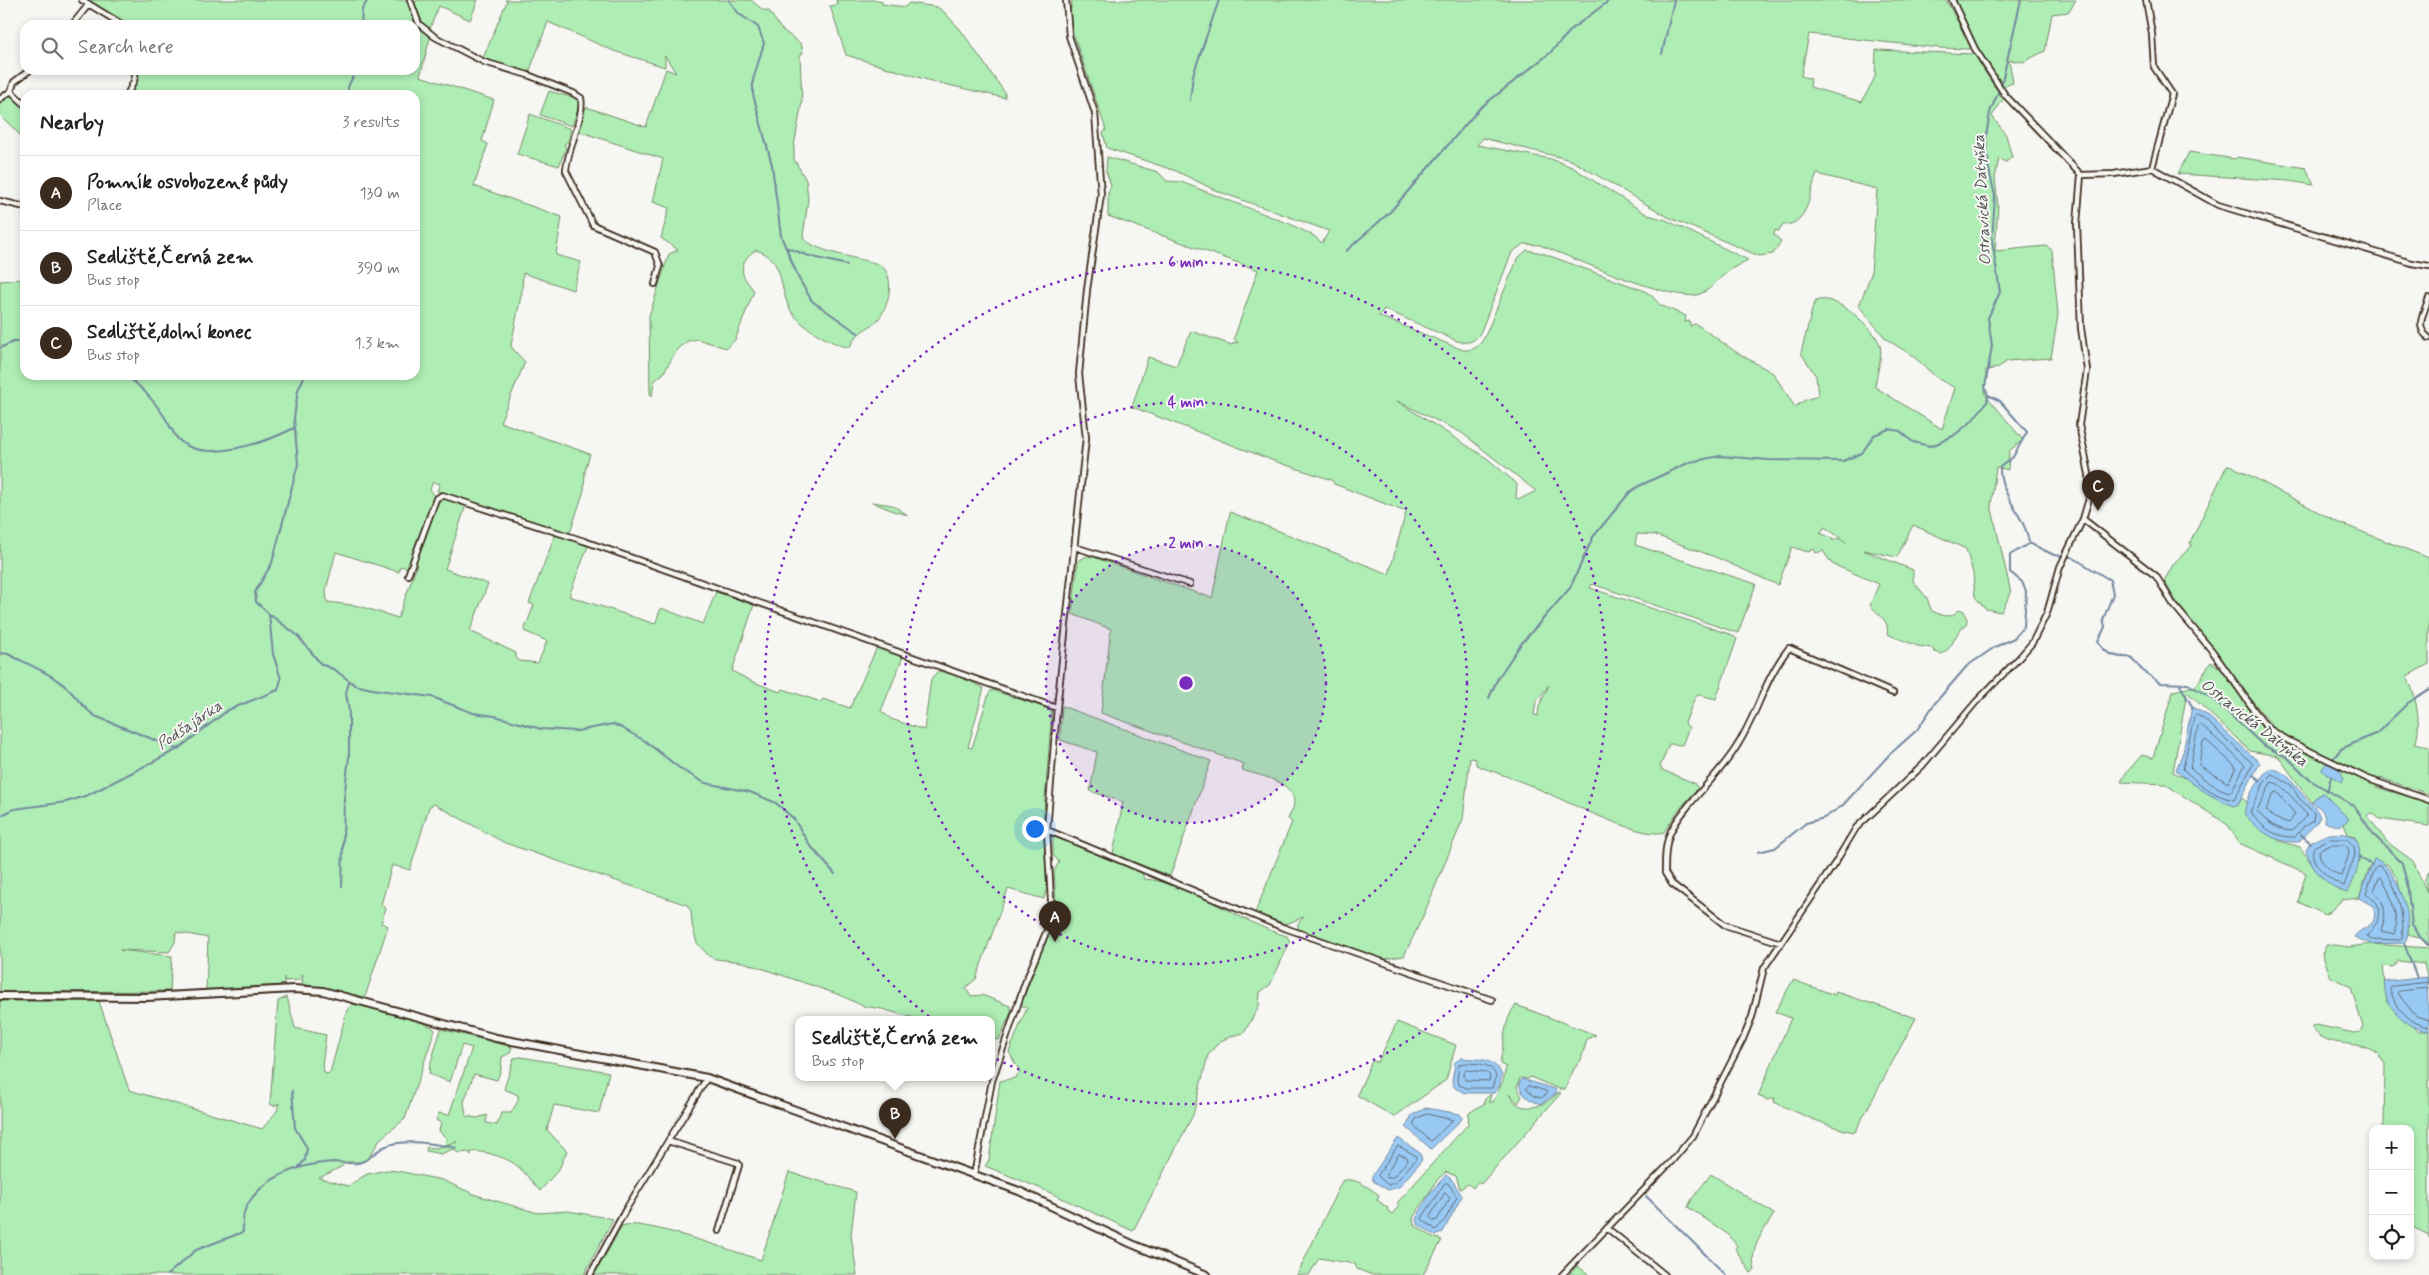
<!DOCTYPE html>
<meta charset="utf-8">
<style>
:root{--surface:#fff;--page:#f6f6f6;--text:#202124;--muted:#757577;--line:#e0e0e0;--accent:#3b2a1e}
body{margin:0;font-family:Mynerve,sans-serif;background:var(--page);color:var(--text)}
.controls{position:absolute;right:15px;bottom:15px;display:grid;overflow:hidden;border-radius:10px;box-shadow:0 2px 8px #0003}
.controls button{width:45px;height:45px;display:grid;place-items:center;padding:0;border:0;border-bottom:1px solid var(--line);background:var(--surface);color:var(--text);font:25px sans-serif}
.you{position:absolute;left:1034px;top:828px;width:18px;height:18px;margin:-12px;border:4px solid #fff;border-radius:50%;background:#1a73e8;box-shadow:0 0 0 8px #1a73e833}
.badge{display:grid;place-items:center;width:32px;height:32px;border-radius:50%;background:var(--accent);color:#fff;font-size:16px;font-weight:700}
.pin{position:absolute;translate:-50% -41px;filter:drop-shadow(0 1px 2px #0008)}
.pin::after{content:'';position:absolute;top:26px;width:18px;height:15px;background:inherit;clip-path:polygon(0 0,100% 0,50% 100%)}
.popup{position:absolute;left:795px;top:1016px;width:200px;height:65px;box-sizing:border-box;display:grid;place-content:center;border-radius:10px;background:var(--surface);filter:drop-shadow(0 1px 4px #0005);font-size:16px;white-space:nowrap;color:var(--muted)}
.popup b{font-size:19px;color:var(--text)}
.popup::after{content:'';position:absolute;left:50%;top:100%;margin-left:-10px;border:10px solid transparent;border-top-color:var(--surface)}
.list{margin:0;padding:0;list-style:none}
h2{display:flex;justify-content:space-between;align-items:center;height:65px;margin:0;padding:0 20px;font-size:21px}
h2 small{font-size:16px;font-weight:400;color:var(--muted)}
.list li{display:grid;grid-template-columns:32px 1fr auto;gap:15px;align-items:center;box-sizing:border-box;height:75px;padding:0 20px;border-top:1px solid var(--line)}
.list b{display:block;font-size:19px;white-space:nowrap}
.list p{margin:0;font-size:16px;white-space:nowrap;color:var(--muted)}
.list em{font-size:16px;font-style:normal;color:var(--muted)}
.icon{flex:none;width:28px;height:28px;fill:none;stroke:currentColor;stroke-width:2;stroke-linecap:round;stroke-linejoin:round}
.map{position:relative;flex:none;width:2429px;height:1275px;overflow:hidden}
.search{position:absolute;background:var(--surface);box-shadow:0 2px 8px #0003;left:20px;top:20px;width:400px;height:55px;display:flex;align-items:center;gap:12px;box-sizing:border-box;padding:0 18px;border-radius:15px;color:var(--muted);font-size:19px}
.panel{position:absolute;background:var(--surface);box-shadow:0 2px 8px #0003;left:20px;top:90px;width:400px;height:290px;border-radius:15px}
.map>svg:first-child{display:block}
.green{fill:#aeedb4;stroke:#748c69;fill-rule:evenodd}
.water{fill:#98c9f4;stroke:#73899e}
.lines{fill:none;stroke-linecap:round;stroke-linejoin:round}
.shore{stroke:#606a74;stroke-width:1}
.stream{stroke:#73899e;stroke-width:2}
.minor-casing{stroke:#3b2a1e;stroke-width:8}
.secondary-casing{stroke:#3b2a1e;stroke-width:10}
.minor{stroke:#f6f6f2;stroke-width:4.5}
.secondary{stroke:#f6f6f2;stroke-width:6}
.ring{fill:none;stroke:#7b2cbf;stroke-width:2.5;stroke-dasharray:2.5 5}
.labels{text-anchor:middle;stroke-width:4;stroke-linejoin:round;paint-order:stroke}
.water-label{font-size:16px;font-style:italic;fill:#525254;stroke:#f6f6f2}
.centre{fill:#7b2cbf;stroke:#f6f6f2;stroke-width:2.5}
.ring-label{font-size:15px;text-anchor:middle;font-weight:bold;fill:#7b2cbf;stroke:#f6f6f2;stroke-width:4;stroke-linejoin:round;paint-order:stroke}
</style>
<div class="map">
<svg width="2429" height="1275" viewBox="0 0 2429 1275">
<rect width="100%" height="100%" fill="#f6f6f2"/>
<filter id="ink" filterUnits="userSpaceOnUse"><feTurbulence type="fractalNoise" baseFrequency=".02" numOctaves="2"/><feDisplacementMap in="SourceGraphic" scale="10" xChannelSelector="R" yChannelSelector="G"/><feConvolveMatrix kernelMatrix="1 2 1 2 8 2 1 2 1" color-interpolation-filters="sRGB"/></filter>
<g filter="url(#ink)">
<path class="green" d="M91,0H413L415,3L417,0H478L470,20L439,6L427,35L430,38L420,76L494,100L482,141L488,144L474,186L562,217L556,255L581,262L573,290L523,273L522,291L511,345L512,348L525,362L500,422L590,454L585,471L584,490L570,533L437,491L440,484L433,482L430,489L435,496L408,568L400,566L399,572L336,552L326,590L327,602L359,606L398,618L417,565L414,564L436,503L441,497L466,505L445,569L488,584L470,631L516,653V658L520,661L538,663L547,641L524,631L534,605L529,603L555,535L588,546L569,596L655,624L661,608L703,624L716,592L754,605L732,671L751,681L780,692L783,689L821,702L823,699L850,708L877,647L903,657L881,711L891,719L924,730L931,679L938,671L957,675L984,688L968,747L972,748L989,693L992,690L1052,710L1043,824L1047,888L1044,899L1008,889L976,979L965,988L971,996L982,995L1010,1006L1011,1012L999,1040L991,1039V1020H921L882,1009L863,1006L840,995L743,962L715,959L709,956L697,943L692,925L691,911L687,905L505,843L434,804L429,807L410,870L392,865L381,905L386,908L381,923L388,926L365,997L302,984L303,974L299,980L285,981L284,977V985L206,990L208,938L176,932L175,942L169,952L120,950L172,956L170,991L0,992V281L25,279V375H415V95H123L132,80L134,70H415V25H118L87,4Z
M505,0H751L763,10L769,11L781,29L801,44L803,52L800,56L802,102L794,146V159L806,180L808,199L803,237C812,252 861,258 878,264C896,272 890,303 880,317C871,330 858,328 850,347C841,347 833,342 824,338C812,331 799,323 791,311C778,289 786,259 756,250C748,254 740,264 743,274C744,279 751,286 754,291L735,340L726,348L697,339L688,341L678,348L663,374L654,381L652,396L650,394L649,316L669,254L678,250L661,238L669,208L653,202L663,159L578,131L586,107L646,127L666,69L676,73L665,56V67L614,51L548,22L529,73L483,58L507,1Z
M836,0H878L882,1V4L905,7L909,3L937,7L944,12L960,29L1005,93V98L931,81L846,55L830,6L837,5Z
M1072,0H1946L1971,46L1969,49L1939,48L1809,34L1801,76L1811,79L1810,87L1862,102L1875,77L1876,50L1973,54L1977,58L1993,85L2004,98L1992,116L2006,135L2012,157L2006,162L1999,159L1995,178L1998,205L1995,251L2046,246L2052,250L2058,315L2051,358L2007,361L1998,368L1986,370L1985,394L2023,440L2009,451L2008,470L1996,467L1991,505L2011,593L2001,612L1986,609L1975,597L1973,573L1966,549L1913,525L1897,557L1863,550L1913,570V581L1927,598L1931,610C1941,616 1951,620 1959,609L1964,611L1967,620L1966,625C1954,632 1954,648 1942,654L1935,652L1932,648L1918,646L1887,634C1890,620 1878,615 1870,605L1879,584L1832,564L1823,551L1816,553L1814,549L1808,552L1792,547L1778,585L1715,557L1655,535L1637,534L1635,545L1756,584L1738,633L1592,584L1590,588L1732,635L1737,639L1716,699L1699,695L1695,697L1685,723L1689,728L1682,745L1669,744L1660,767L1662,770L1694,783L1698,788L1678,811L1664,832C1642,841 1552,794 1527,784C1510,777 1493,772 1476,765V759L1470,758L1463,819L1424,914L1404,956L1384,959L1298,929V923L1304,917L1286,924L1255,913L1292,822L1288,819C1290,814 1294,808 1294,803C1295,781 1257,775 1242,770L1244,764L1101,713L1111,629L1072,614L1078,561L1087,556L1093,557L1212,598L1230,512L1389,574L1406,512L1334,484L1332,480L1277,462L1132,407L1148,357L1176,366L1191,331L1232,345L1234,342L1238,343L1234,338L1258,270L1108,216V193L1111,185L1106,171L1107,157L1158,172L1167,181L1181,182L1290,224L1314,236L1322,243L1329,231L1217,191L1176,171L1107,148L1103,133L1106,130L1069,21ZM1483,138L1571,160L1668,217L1759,256L1773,254L1781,241L1774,235L1775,230L1779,231L1783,225C1809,225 1809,193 1817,174L1877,189L1871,274L1859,306L1886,339L1913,356L1937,378L1955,388L1942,429L1875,387C1876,374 1883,358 1880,345C1875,328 1834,292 1816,301L1813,306L1801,353L1816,376L1818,396L1805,400L1795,407L1773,373L1736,352L1699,326L1695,324L1690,326V321L1685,322L1686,316L1660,305L1652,296L1645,291L1542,253L1527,250L1518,258L1485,336C1480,346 1474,351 1463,350L1379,316L1384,309L1457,341C1469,344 1475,342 1481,331L1512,252L1524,244L1540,245C1570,257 1671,301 1697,295C1710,291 1715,282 1725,274C1732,268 1740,264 1748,260L1666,220L1648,215L1572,167L1551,159L1477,145ZM1397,401L1462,433L1536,491L1520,499L1516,498L1517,484L1488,459ZM1825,527L1846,542L1837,538L1833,541L1832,538L1820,533ZM1549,685L1539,706L1538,716L1534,715L1536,702Z
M1949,0H2076L2068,12L2052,14L2045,51L2023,62L2009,60L2013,83L2000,87L1975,49Z
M549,91L570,97L572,94L578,98L579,107L572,126L540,115Z
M6,95H11L25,109V132L21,136L0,115V102Z
M530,114L571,129L568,142L564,144L566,148L559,166L517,154Z
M2189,152L2235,159L2237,157L2306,168L2314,185L2289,181L2178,174Z
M2227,465L2232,466L2337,522L2429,558V664L2407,676C2415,692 2423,727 2415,744L2429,747V794L2381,778L2376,787L2429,803V826L2380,819L2372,813L2367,815L2387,842L2413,861L2427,892L2425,879L2429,871V947L2419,937L2408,934V924L2397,878L2387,864L2369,869L2359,898L2342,900L2326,915L2298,902L2306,873L2239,843L2228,825L2165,784L2121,782L2126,773L2142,755L2153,758L2173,691L2196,686L2211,662L2225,671L2264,727L2272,726L2178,604L2164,581L2174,563L2192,546L2190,543ZM2187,692L2250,751L2278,756L2312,803L2315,798L2323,793L2349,819L2344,825L2348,834L2355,837L2360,856L2347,893L2320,876L2300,847L2279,841L2242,797L2238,804L2173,772Z
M872,502L892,505L908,515L893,511Z
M1062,706L1211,761L1170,876L1113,854L1123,802L1090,791L1097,752L1060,740Z
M1055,837L1142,873L1144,879C1188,881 1242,924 1287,936L1290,942L1270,985L1260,992L1259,1006L1244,1033L1231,1036L1219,1042L1208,1055L1193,1115L1133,1231L1042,1189L985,1166L989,1160L1000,1081L1015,1078L1020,1072L1009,1052L1027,1008L1021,1005L1055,913V901H1058L1056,900L1054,871L1059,862L1053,855V840Z
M2327,944L2349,947L2371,944L2429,948V985L2424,964L2398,961L2393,967L2383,966L2387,1001L2418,1031H2429V1238V1235L2410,1226V1129H2382L2384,1124L2385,1064C2367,1032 2335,1055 2312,1029V1026L2316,1025L2354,1033L2360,1032L2363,1027L2351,987L2331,977L2322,954Z
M1793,980L1835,995L1836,992L1916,1018L1855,1132C1833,1129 1795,1112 1774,1102L1775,1098L1767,1100L1758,1096L1791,1018L1775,1012Z
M287,997L295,1028L326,1035L322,1065L325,1074L330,1073L347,1010L352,1004C366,1007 429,1021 435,1030L405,1119L380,1139L370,1156L363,1162H346L341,1167L319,1178L348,1186L367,1174L387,1170L397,1171L442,1180L476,1195L538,1213L568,1211L613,1219L584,1275H0V1001H99L129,1090L262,1129L277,1111L279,1103L274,1106L270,1104L278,1001Z
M1516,1005L1596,1035L1587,1039L1581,1060L1574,1069L1565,1089H1559L1530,1077L1528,1079L1520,1078L1517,1087L1522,1097L1518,1103L1509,1094C1520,1117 1546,1106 1559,1092L1561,1093L1481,1184L1478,1182L1473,1188L1468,1184L1460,1189L1456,1176L1446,1172L1438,1179L1413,1218L1414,1225L1433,1237L1442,1240L1423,1275H1372L1357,1269L1355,1264L1319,1258L1309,1275H1297L1342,1181C1354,1176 1369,1188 1379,1195L1377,1200L1388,1208L1387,1210L1392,1214L1399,1206L1397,1203L1468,1124L1469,1113L1485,1103L1484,1100L1491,1094L1489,1102H1493L1503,1081L1506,1067L1500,1064V1061C1505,1044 1503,1019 1516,1005Z
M1397,1022L1456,1045L1446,1080L1394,1117L1357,1095L1372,1061L1378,1062Z
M441,1029L512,1047L510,1053L502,1057L501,1069L497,1080L474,1074L464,1102L466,1116L477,1118L487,1115L486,1123L497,1125L501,1113H511L518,1101V1095L504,1089L514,1058L521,1057L609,1072L599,1113L554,1105L547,1130L567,1151L559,1169L540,1191C519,1167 518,1161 487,1153C481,1152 477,1151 471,1152V1155L468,1152L458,1153L453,1149L441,1154L426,1151L427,1147L436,1148L457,1142L445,1145L446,1138L439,1131L441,1123L436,1120L439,1113L449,1115L472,1048L462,1045L450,1082L429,1074L430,1065Z
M789,1172L856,1192L851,1235L857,1275H594L622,1226C639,1217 738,1253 761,1260Z
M1711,1174L1774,1214C1764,1231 1748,1249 1755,1270L1751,1273L1735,1249L1737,1246L1729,1235L1688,1207L1692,1199Z
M1577,1266L1590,1275H1569Z"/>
<path class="water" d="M2192,707L2207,715L2260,763L2238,804L2234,806C2212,798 2194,786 2176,770L2183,752Z
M2327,762L2340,770L2344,779L2342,782L2323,772L2322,769Z
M2271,768C2290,774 2292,781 2303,795C2309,803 2317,807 2320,817C2315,828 2305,832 2299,842C2274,843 2261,832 2245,815C2243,801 2260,776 2271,768Z
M2323,793L2349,819C2341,828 2335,826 2324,822C2326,813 2321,807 2312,803L2315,798Z
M2329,834C2337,834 2346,832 2353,837C2367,845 2355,882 2347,893C2327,886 2311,870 2306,850L2310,842Z
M2374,859C2396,862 2418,927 2404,943L2371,944L2354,937C2362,925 2380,929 2373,906L2359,898Z
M2427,977L2429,1031C2413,1030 2396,1016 2388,1002C2385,996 2385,987 2384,982Z
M1462,1058C1481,1060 1493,1057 1502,1075L1499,1087L1494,1093H1465L1455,1088L1452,1082L1455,1062Z
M1522,1079L1555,1089L1557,1093L1541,1104C1530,1101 1522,1096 1519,1084Z
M1426,1108L1460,1114L1462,1119L1431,1149L1406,1127L1412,1115Z
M1398,1138L1420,1153L1422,1160L1399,1187L1388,1190L1373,1181L1372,1176Z
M1446,1175L1452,1180L1462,1196L1443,1232L1436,1236L1417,1224L1416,1219L1430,1193Z"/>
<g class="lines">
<path class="shore" d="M2197,715L2204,719L2253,764L2234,800C2215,797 2196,782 2183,769L2194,717Z
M2201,725L2245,765L2231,792C2217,790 2201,777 2190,767L2198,727Z
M2206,740L2236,767L2228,783L2199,765L2203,742Z
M2272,774L2291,785L2299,798L2314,813L2313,821L2303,827L2295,837C2275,838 2262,827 2250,812L2264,783Z
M2272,782C2283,783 2299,806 2307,815L2292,831C2277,830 2266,822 2257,811Z
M2277,792L2295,814L2289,823L2274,818L2266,810L2274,793Z
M2330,839H2347L2354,846L2355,855L2344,886C2332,881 2306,863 2314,847Z
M2331,845H2345L2348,848L2349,854L2341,876C2331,871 2319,863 2319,851Z
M2379,865C2395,875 2406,920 2402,938L2398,940L2372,939L2367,936C2373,927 2387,915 2375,901C2373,898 2369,897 2366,894L2374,871Z
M2380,877C2389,883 2400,925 2395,934L2381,931C2387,914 2386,904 2374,891Z
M2429,982L2393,986L2390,988C2393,1006 2411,1025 2429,1027
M2429,988L2399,991L2397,993L2416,1016L2429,1020
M1464,1063C1477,1064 1491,1062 1496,1076L1492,1088H1467L1459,1085L1457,1080L1459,1065Z
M1466,1070L1486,1072L1490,1076L1489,1081L1465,1080L1464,1073Z
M1529,1086L1546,1091L1547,1094L1541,1098L1534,1096L1526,1089Z
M1427,1114L1453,1120L1431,1141L1413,1125L1416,1119Z
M1398,1146L1415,1155L1416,1159L1396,1182L1388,1185L1378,1176Z
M1399,1154L1407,1157L1408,1160L1393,1177L1387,1178L1386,1175Z
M1445,1183H1448L1457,1197L1445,1220L1436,1230L1422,1219Z
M1445,1193L1450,1198L1437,1220L1434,1221L1430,1217Z"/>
<path class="stream" d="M729,0L738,13L758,27L764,43L753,80V94L772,165L781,236L799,279L812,301L858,333
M2021,0L2001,86L1990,112L1986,137L1989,170L1995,196L1992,240L2000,292L1988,318L1992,346L1985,387L1988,395L2000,401L2027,432L2013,457L2000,467C1999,495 2026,516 2029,543L2054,555L2072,557L2110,580L2113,594L2103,620L2105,627L2098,641C2104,654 2117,658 2131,657L2142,670L2160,683L2188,684L2213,699L2263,745L2288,758L2310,780L2354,806L2374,835L2402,863L2407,883L2412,924L2421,938L2429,945
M361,25L362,9L368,0
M1662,54L1674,0
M348,95V87L356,70
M1190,100L1193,75L1219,0
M785,247L809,256L847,265
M1346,251L1390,212L1480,108L1550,53L1573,28L1610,0
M0,348L13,342H25
M125,375C140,385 154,401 164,416C169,424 173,433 178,439C203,465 267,442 294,428
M269,614L297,635L321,664L335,670L355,685L372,689L432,697L473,713L495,716L541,729L577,731L613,724L622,728L645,741L682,770L705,783L750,792L776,803L794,819L809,844L835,874
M0,653L8,654C27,664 51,673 67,688C77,697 83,708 95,716L177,749
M2180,685L2193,708
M1489,698L1498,678L1521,644L1570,588L1593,537L1630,492L1639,486L1690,462L1720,456L1769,460L1843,461L1862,453L1874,435L1889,429L1900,431L1913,442L1930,446L1936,444L1953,436L1971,422L1987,402L1988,395
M2332,760L2341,749L2377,733L2408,703L2429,689
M2253,775L2261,781
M2327,791L2331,777
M0,816L14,809L66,802L88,795L178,749L228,710L278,690L281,679L273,654L269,614L256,602L255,592L272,563L298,464L294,418L298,390L305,375
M2301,835L2311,843
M1758,852L1775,848L1806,823L1824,818L1842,806L1890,754L1917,730L1935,703L1967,666L1995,647L2014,638L2024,626L2026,591L2022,582L2010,572V555L2028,544
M2359,857L2372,865
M342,886L344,798L349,757V711L346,693L349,682
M2404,943L2417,978
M292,1091L295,1128L307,1148L305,1160L298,1168
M1646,1196L1726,1275
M167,1275L196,1250L243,1232C243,1226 242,1216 245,1210C259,1178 299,1164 332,1162C340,1162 350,1164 358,1163C369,1161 375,1151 384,1147C403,1138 437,1144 456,1148"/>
<g class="minor-casing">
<path id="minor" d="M82,0L123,25
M410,0L419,24L435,37L484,62L528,75L573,93L581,98C585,115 567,150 566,171L593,225L655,252L660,266L655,284
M1952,0L1975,49L2005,95L2081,175L2114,174L2152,168L2218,205L2412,263L2429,266
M2146,0L2152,34L2154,67L2172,94L2152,168
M72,25L89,4
M11,91L25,105
M127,95L134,81L136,70
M0,99L11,91L14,82L30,70
M0,201L25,207
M2429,298C2424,313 2414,327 2429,338
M2083,519L2156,576L2173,604L2213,652L2266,727L2289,741L2368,779L2429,800
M1075,547L1190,584
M408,575L436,499L442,495L584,541L1057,708
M1047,830L1279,926L1492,1000
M1781,943L1725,925L1672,884L1665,873C1665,860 1665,843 1671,831C1687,801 1719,776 1737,746C1758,713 1764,679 1789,648L1893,693
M668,1141L738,1163L739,1165L719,1231
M974,1175L992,1081L1025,983L1052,918L1047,830L1057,708L1086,438L1079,374L1087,290L1101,195L1095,113L1069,36L1066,0
M1607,1228L1665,1275
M590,1275L626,1209L707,1078
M1562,1275L1671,1162L1693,1136L1743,1039L1752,1017L1764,968L1835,863L1856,828L1922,766L1976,702L2019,658L2032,643L2047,613L2060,567L2083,519L2090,495L2089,474L2079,425L2087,370L2081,328L2077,224L2081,175"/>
</g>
<g class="secondary-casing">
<path id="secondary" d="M0,996L147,997L294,989L323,991L496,1038L707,1078L1019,1191L1132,1244L1207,1275"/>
</g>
<use href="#minor" class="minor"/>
<use href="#secondary" class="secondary"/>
</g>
</g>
<circle cx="1186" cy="683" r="140" fill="#7b2cbf" fill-opacity=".12"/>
<g class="ring">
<circle cx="1186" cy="683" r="140"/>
<circle cx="1186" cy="683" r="281"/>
<circle cx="1186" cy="683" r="421"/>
</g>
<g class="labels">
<g class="water-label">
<text transform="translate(1981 200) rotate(-93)" y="6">Ostravická Datyňka</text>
<text transform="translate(2255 722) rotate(38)" y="6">Ostravická Datyňka</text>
<text transform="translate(189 724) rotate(-34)" y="6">Podšajárka</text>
</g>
</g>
<circle cx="1186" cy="683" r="8" class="centre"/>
<g class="ring-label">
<text x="1186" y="267">6 min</text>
<text x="1186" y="407">4 min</text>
<text x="1186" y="548">2 min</text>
</g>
</svg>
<div class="controls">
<button>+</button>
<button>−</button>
<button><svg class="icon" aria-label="locate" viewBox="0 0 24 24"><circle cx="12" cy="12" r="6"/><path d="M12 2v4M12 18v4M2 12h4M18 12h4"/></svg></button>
</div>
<div class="you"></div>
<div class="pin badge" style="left:1055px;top:942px">A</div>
<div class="pin badge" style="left:895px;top:1139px">B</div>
<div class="popup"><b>Sedliště,Černá zem</b>Bus stop</div>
<div class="pin badge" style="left:2098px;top:511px">C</div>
<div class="search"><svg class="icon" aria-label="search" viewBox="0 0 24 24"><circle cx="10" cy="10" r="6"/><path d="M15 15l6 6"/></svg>Search here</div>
<section class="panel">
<h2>Nearby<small>3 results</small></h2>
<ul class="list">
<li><span class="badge">A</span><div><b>Pomník osvobozené půdy</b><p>Place</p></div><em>130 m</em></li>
<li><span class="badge">B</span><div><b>Sedliště,Černá zem</b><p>Bus stop</p></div><em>390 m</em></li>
<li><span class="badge">C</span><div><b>Sedliště,dolní konec</b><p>Bus stop</p></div><em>1.3 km</em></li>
</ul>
</section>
</div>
